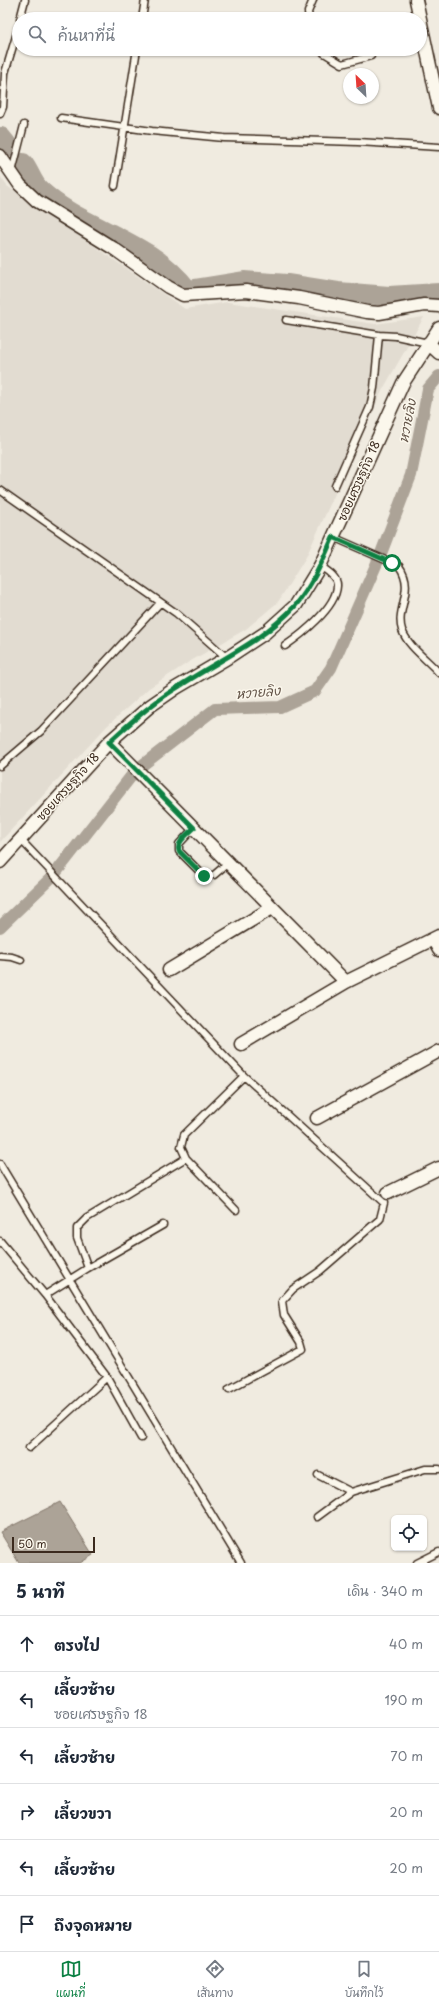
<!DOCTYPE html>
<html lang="th">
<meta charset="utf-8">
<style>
:root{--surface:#fff;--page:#f6f6f7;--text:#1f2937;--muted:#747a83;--line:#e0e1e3;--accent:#0b8043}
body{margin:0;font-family:"Playpen Sans","Playpen Sans Thai",sans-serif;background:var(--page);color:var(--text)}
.controls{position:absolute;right:12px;bottom:12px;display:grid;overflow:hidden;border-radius:6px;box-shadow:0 1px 3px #0004}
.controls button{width:36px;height:36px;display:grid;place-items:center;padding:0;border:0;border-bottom:1px solid var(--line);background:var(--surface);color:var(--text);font:20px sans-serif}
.compass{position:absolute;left:343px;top:68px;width:36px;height:36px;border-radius:50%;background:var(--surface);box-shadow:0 1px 3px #0004;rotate:335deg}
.scale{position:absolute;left:12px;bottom:10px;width:83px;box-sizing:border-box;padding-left:4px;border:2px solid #3b2a1e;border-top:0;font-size:11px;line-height:14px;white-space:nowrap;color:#3b2a1e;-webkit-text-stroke:3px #fbf7ec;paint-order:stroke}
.stop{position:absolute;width:12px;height:12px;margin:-9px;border:3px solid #0b8043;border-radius:50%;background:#fff}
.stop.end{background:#0b8043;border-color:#fff;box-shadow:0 1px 4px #0008}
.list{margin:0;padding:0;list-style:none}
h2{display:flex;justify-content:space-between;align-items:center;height:52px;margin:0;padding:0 16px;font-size:17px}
h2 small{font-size:13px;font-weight:400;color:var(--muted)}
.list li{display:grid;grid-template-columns:26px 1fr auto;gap:12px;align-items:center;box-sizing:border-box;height:56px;padding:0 16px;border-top:1px solid var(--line)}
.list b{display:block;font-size:15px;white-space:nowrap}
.list p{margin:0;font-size:13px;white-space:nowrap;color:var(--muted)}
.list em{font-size:13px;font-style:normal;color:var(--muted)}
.icon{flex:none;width:22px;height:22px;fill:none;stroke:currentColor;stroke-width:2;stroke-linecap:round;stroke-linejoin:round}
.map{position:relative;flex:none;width:439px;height:1563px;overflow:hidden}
.search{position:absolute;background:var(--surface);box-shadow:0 1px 3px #0004;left:12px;right:12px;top:12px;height:44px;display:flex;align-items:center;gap:10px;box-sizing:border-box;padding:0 14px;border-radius:22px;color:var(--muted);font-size:15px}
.sheet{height:388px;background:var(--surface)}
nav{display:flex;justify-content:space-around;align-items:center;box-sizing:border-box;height:56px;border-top:1px solid var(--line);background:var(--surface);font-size:11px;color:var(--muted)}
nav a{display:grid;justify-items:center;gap:2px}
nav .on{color:var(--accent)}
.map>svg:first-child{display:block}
.built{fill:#e2dcd1}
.water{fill:#aca397;stroke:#7f7367}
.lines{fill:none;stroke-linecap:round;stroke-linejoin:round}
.canal{stroke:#aca397;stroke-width:12}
.river{stroke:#aca397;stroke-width:20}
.service-casing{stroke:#3b2a1e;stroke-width:9}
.minor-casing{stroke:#3b2a1e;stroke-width:15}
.service{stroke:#fbf7ec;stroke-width:6}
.minor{stroke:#fbf7ec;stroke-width:12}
.route{stroke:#0b8043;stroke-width:5}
.labels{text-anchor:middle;stroke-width:3;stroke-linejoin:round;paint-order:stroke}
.street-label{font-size:12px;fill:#3b2a1e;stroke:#fbf7ec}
.water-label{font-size:13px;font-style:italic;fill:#635448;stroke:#fbf7ec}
</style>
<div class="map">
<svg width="439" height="1563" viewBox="0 0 439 1563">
<rect width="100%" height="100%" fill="#f0ebe0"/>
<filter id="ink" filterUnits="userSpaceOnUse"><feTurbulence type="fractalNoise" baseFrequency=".025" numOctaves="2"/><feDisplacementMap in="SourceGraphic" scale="8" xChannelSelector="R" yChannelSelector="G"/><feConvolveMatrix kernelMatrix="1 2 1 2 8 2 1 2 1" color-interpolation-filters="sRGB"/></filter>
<g filter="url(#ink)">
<path class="built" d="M0,176L7,186L185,309L228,302L375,324L424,317L382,391L306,557L278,602L246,629L189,662L149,688L107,726L0,842Z"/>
<path class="water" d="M60,1502L93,1555L80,1563H19L0,1532Z"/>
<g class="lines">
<path class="canal" d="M0,927L54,875L136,770L215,709L280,707L315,691L331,668L380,556L411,475L428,389L439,376"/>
<path class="river" d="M1,137L9,147
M23,163C29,170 32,182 39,189C83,231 147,237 188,290L244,281L287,284L338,292L389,296L439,293"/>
<g class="service-casing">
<path id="service" d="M20,19L25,0
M142,19L145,0
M309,19L308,12L313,0
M321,49L324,53L342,64L371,56
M0,114L3,107L5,73L19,26
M61,118L152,131L224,138L358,142L439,147
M12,172L24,125
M115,186L137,49
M286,320L379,335L396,336L428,343
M335,486L370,407L374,388L379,335
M0,490L176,613L227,658
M333,537L399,566C416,589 395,609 402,630C408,647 428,660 439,673
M285,646C301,635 336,608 337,586C338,577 326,570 320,566
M0,766L41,731L160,603
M194,828L179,844V851L204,876L214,875L228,863
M21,840L244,1076L384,1203L380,1219L320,1271L293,1289L282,1301L284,1315L301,1342L303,1349L229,1389
M0,956L12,957L21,960
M186,1158L181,1147L184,1135L244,1076
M0,1164L241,1563
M0,1241L45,1295L107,1377L29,1448
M88,1268L163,1225
M45,1295L88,1268L77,1238V1228L87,1218L186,1158L236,1210
M107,1377L141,1438
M318,1475L351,1492L425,1469H439
M317,1517L351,1492
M417,1563L439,1552"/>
</g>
<g class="minor-casing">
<path id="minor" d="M416,0L439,108
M0,156L20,185L37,201L113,248L168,287L183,295L246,291L299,298L367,312L379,313L424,305L439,306
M428,343L439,353
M109,742L346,982
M0,862L109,742L150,706L176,688L227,658L265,633L296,605L320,566L403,383L439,328
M433,939L439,950
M169,970L272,908
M241,1044L346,982L439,936
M317,1118L439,1051
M388,1193L439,1168"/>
</g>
<use href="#service" class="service"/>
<use href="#minor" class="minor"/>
</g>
</g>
<g class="lines" filter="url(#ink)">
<path class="route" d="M204,876L179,851C176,842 188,834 194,828L109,742C130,723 151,704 175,689C216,661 261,643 295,606C312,586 323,560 333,537L392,563"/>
</g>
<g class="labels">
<g class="street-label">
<text transform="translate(359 481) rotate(-66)" y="4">ซอยเศรษฐกิจ 18</text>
<text transform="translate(68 787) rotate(-48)" y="4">ซอยเศรษฐกิจ 18</text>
</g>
<g class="water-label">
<text transform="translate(407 421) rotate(-79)" y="5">หวายลิง</text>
<text transform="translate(258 692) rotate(-5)" y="5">หวายลิง</text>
</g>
</g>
</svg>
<div class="controls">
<button><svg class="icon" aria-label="locate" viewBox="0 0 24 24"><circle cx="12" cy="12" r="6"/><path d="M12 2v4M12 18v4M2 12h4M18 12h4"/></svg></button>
</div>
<svg class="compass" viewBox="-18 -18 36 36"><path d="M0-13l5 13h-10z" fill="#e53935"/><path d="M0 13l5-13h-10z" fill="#747a83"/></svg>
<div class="scale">50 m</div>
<div class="stop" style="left:392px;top:563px"></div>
<div class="stop end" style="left:204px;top:876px"></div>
<div class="search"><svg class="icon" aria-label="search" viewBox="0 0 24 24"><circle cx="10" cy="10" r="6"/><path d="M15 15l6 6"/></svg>ค้นหาที่นี่</div>
</div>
<section class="sheet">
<h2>5 นาที<small>เดิน · 340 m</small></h2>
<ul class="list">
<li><svg class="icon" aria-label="ahead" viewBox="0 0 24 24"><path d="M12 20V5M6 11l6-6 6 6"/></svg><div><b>ตรงไป</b></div><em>40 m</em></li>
<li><svg class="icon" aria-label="left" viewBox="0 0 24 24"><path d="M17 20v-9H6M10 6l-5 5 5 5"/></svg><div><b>เลี้ยวซ้าย</b><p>ซอยเศรษฐกิจ 18</p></div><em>190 m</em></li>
<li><svg class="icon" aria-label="left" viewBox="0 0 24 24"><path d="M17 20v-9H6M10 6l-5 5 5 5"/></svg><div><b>เลี้ยวซ้าย</b></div><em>70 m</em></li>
<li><svg class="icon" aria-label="right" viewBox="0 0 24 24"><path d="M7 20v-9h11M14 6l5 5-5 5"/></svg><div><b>เลี้ยวขวา</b></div><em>20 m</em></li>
<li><svg class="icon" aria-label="left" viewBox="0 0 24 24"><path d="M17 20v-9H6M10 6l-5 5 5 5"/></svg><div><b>เลี้ยวซ้าย</b></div><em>20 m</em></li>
<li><svg class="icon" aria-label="arrive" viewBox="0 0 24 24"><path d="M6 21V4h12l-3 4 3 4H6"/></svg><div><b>ถึงจุดหมาย</b></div></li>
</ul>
</section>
<nav>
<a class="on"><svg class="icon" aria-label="map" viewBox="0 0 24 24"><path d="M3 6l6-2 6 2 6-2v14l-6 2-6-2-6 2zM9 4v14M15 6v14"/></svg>แผนที่</a>
<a><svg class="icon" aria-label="directions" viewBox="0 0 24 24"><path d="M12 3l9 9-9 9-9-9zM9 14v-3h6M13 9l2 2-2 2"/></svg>เส้นทาง</a>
<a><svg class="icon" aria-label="saved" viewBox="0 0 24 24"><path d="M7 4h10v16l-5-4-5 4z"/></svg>บันทึกไว้</a>
</nav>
